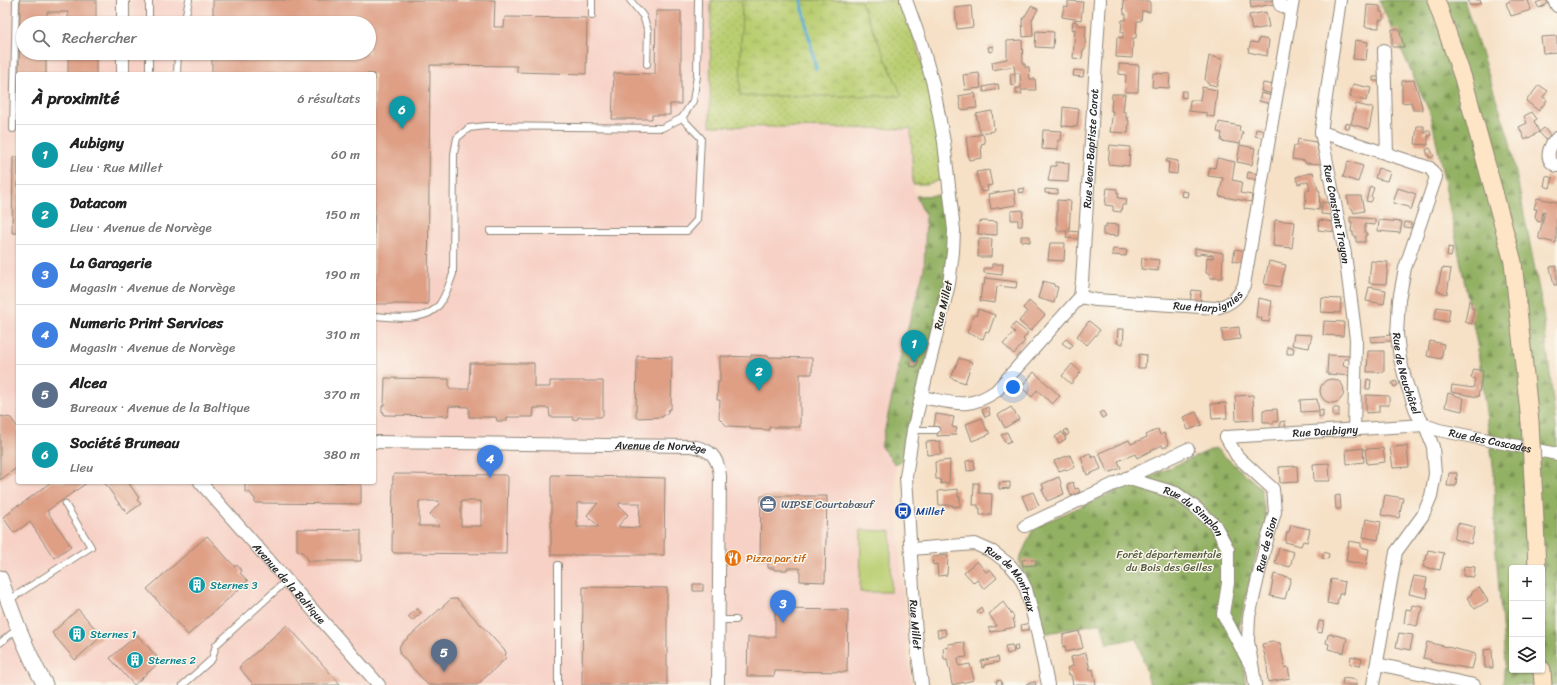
<!DOCTYPE html>
<html lang="fr">
<meta charset="utf-8">
<style>
:root{--surface:#fff;--page:#f6f6f6;--text:#222;--muted:#767676;--line:#e0e0e0;--accent:#d1495b}
body{margin:0;font-family:Sriracha,sans-serif;background:var(--page);color:var(--text)}
.controls{position:absolute;right:12px;bottom:12px;display:grid;overflow:hidden;border-radius:4px;box-shadow:0 1px 3px #0004}
.controls button{width:36px;height:36px;display:grid;place-items:center;padding:0;border:0;border-bottom:1px solid var(--line);background:var(--surface);color:var(--text);font:20px sans-serif}
.you{position:absolute;left:1013px;top:387px;width:14px;height:14px;margin:-10px;border:3px solid #fff;border-radius:50%;background:#1a73e8;box-shadow:0 0 0 6px #1a73e833}
.badge{display:grid;place-items:center;width:26px;height:26px;border-radius:50%;background:var(--accent);color:#fff;font-size:13px;font-weight:700}
.pin{position:absolute;translate:-50% -33px;filter:drop-shadow(0 1px 2px #0008)}
.pin::after{content:'';position:absolute;top:21px;width:14px;height:12px;background:inherit;clip-path:polygon(0 0,100% 0,50% 100%)}
.list{margin:0;padding:0;list-style:none}
h2{display:flex;justify-content:space-between;align-items:center;height:52px;margin:0;padding:0 16px;font-size:17px}
h2 small{font-size:13px;font-weight:400;color:var(--muted)}
.list li{display:grid;grid-template-columns:26px 1fr auto;gap:12px;align-items:center;box-sizing:border-box;height:60px;padding:0 16px;border-top:1px solid var(--line)}
.list b{display:block;font-size:15px;white-space:nowrap}
.list p{margin:0;font-size:13px;white-space:nowrap;color:var(--muted)}
.list em{font-size:13px;font-style:normal;color:var(--muted)}
.icon{flex:none;width:22px;height:22px;fill:none;stroke:currentColor;stroke-width:2;stroke-linecap:round;stroke-linejoin:round}
.map{position:relative;flex:none;width:1557px;height:685px;overflow:hidden}
.search{position:absolute;background:var(--surface);box-shadow:0 1px 3px #0004;left:16px;top:16px;width:360px;height:44px;display:flex;align-items:center;gap:10px;box-sizing:border-box;padding:0 14px;border-radius:22px;color:var(--muted);font-size:15px}
.panel{position:absolute;background:var(--surface);box-shadow:0 1px 3px #0004;left:16px;top:72px;width:360px;height:412px;border-radius:4px}
.map>svg:first-child{display:block}
.built{fill:#f7d1c6;fill-rule:evenodd}
.grass{fill:url(#grass-dots);stroke:#727c4e}
.forest{fill:url(#forest-firs);stroke:#5f6e47;fill-rule:evenodd}
.wetland{fill:url(#wetland-marsh);stroke:#727c4e}
.pitch{fill:#bace71;stroke:#727c4e}
.lines{fill:none;stroke-linecap:round;stroke-linejoin:round}
.stream{stroke:#5aadd6;stroke-width:3.5}
.building{fill:#de9f85;fill-rule:evenodd}
.service-casing{stroke:#908678;stroke-width:8}
.minor-casing{stroke:#908678;stroke-width:14}
.tertiary-casing{stroke:#908678;stroke-width:17}
.secondary-casing{stroke:#908678;stroke-width:19}
.service{stroke:#fff;stroke-width:6}
.minor{stroke:#fff;stroke-width:12}
.tertiary{stroke:#fff;stroke-width:15}
.secondary{stroke:#fde5c5;stroke-width:17}
.secondary-bridge-casing{stroke:#908678;stroke-width:19;stroke-linecap:butt}
.secondary-bridge{stroke:#fde5c5;stroke-width:17}
.labels{text-anchor:middle;stroke-width:3;stroke-linejoin:round;paint-order:stroke}
.street-label{font-size:11px;fill:#2b2b2b;stroke:#fbf7ec}
.service-label{font-size:11px;fill:#4e5e75;stroke:#fbf7ec;text-anchor:start}
.transit-label{font-size:11px;fill:#164399;stroke:#fbf7ec;text-anchor:start}
.park-label{font-size:11px;fill:#565c40;stroke:#fbf7ec}
.food-label{font-size:11px;fill:#c56008;stroke:#fbf7ec;text-anchor:start}
.culture-label{font-size:11px;fill:#0d838f;stroke:#fbf7ec;text-anchor:start}
</style>
<div class="map">
<svg width="1557" height="685" viewBox="0 0 1557 685">
<defs>
<pattern id="grass-dots" width="8" height="8" patternUnits="userSpaceOnUse"><rect width="8" height="8" fill="#bace71"/><path d="M2 2h.1M6 6h.1" fill="none" stroke="#a0b162" stroke-width="1.8" stroke-linecap="round"/></pattern>
<pattern id="forest-firs" width="22" height="20" patternUnits="userSpaceOnUse"><rect width="22" height="20" fill="#93b163"/><path d="M5 1l3.5 6h-7zM16 11l3.5 6h-7z" fill="#789052"/></pattern>
<pattern id="wetland-marsh" width="20" height="14" patternUnits="userSpaceOnUse"><rect width="20" height="14" fill="#bace71"/><path d="M1 5h8M5 5V1M11 12h8M15 12V8" fill="none" stroke="#a0b162"/></pattern>
</defs>
<rect width="100%" height="100%" fill="#fbf7ec"/>
<filter id="ink" filterUnits="userSpaceOnUse"><feTurbulence type="fractalNoise" baseFrequency=".025" numOctaves="2"/><feDisplacementMap in="SourceGraphic" scale="8" xChannelSelector="R" yChannelSelector="G"/><feConvolveMatrix kernelMatrix="1 2 1 2 8 2 1 2 1" color-interpolation-filters="sRGB"/></filter>
<filter id="wash" filterUnits="userSpaceOnUse"><feTurbulence type="fractalNoise" baseFrequency=".012" numOctaves="4" result="noise"/><feDisplacementMap in="SourceGraphic" scale="16" xChannelSelector="R" yChannelSelector="G"/><feGaussianBlur stdDeviation="0.9" result="paint"/><feColorMatrix in="noise" values="0 0 0 0 0 0 0 0 0 0 0 0 0 0 0 0 0 1.4 0 .05"/><feComposite in="paint" operator="in"/></filter>
<g filter="url(#wash)">
<rect width="100%" height="100%" fill="#f6e0c6"/>
<path class="built" d="M0,0H711L710,126L912,129L913,184L914,191L926,217L924,269L903,346L881,447L896,465L895,469L903,596L908,658L912,685H0ZM23,23H369V53H23ZM18,74H374V482H18Z"/>
<path class="grass" d="M711,0H901L932,92L943,179L927,184H913L911,129L710,126Z"/>
<path class="forest" d="M1379,0H1464L1509,138L1542,305L1557,435V685H1503L1505,661L1495,540L1494,473L1477,344L1431,115ZM1512,568H1542V670H1512Z
M947,195L950,256L904,458L896,465L881,447L903,346L924,269L926,217L916,196Z
M1215,448L1261,488L1267,526L1255,560L1239,626L1246,685H1150L1137,638L1107,644L1101,623L1042,634L1019,560L1034,527Z"/>
<path class="wetland" d="M742,0H860L902,96H740Z"/>
<path class="pitch" d="M861,530L891,531V592H860Z"/>
<g class="lines">
<path class="stream" d="M801,0L816,69"/>
</g>
<g id="blocks">
<path class="building" d="M20,0H96V23H68V12H47V23H23V53H46V74H19Z
M213,0H495L494,27H504L505,17L587,18L586,74L517,72V66L430,65L428,304H374V74H212V53H369V23H213Z
M1123,0L1150,1V12L1142,11L1141,21H1137L1136,38H1133L1132,58L1116,57L1117,37L1123,38V32H1121L1122,20H1126V14H1124Z
M1250,0H1274V4L1251,8Z
M1468,0H1480L1481,3L1470,6Z
M1510,0H1528L1531,10L1511,16L1506,3L1510,1Z
M1543,0H1546L1548,3L1539,8L1536,3Z
M1068,1L1083,2L1081,20L1062,17L1064,6L1068,7Z
M1367,5L1380,6V12H1383V20H1379V28L1365,27Z
M971,6L973,27L957,29L955,8Z
M1031,6L1038,9L1032,20L1033,36L1023,37L1022,21Z
M656,11H681V104H670V115H652V119H612L614,73L655,74Z
M1266,12L1269,27L1252,30L1249,15Z
M1073,21L1077,22V25L1086,26L1085,50H1083L1082,59L1073,58L1075,29L1072,30Z
M1392,29H1399L1404,47H1392Z
M1036,31L1054,32L1053,48L1035,47Z
M1557,36V52L1543,53L1541,37Z
M1259,38L1269,40L1267,56L1248,52L1251,42L1258,43Z
M1022,40L1023,64H1025V67H1029L1030,79H1035L1036,90H1021L1022,94H1016V88H1021L1020,73H1015L1014,66L993,70L992,62L1007,59V41Z
M1355,40L1368,42L1366,60L1353,59Z
M993,46V51L989,52L988,47Z
M68,53H96V74H68Z
M1209,56L1223,59L1217,86L1208,84L1205,79Z
M1119,64L1139,65L1138,92H1125L1126,75L1119,74Z
M1074,70L1084,71L1083,77L1073,76Z
M979,73L981,88L965,90L963,75Z
M1153,73L1170,74L1169,88L1152,87Z
M1010,74H1015V85L1011,86Z
M1373,77H1380V81H1373Z
M1414,80L1416,86L1423,110H1413L1411,102L1402,103V81Z
M1263,83L1274,85L1272,94L1261,91Z
M998,84L999,89L984,92L983,87Z
M1353,84L1371,88L1369,96H1367L1366,101L1350,97Z
M1539,85L1548,91L1543,97L1547,100L1539,111L1526,101Z
M1202,87L1217,90L1214,117L1207,116V113L1189,111L1190,100H1200Z
M1182,91H1186V98L1181,97Z
M975,93L977,108L961,110L959,96Z
M1261,93L1272,96L1271,104L1259,101Z
M1112,94H1125L1123,112H1126V118H1129L1127,120H1129L1128,133L1110,132L1113,111H1111Z
M1356,104L1373,108L1369,129L1351,124Z
M1063,107L1079,109L1077,127L1062,126Z
M992,111L994,131L980,133L976,114Z
M1532,112L1537,119L1534,121L1539,132L1525,140L1519,127L1527,123L1524,116Z
M1219,122L1240,126L1239,131L1243,132L1240,144L1221,141L1222,133L1217,132Z
M1345,123L1350,124L1349,129L1344,127Z
M1417,126H1424V133H1426V130H1430L1431,136H1428V145L1415,144Z
M1544,128L1551,137L1546,140L1539,132Z
M1256,129L1266,131L1265,138L1255,136Z
M1043,130L1062,131L1061,140H1058V150L1042,149Z
M983,134L985,143L981,144L982,158L969,160L966,137Z
M1298,139L1316,142L1321,164L1305,163V161L1292,159L1294,146H1297Z
M1110,145L1130,147L1129,166L1108,164Z
M1240,145L1255,148L1252,165L1237,162Z
M1430,148L1434,156L1429,158L1426,150Z
M13,157H18V233H12Z
M1217,158L1235,162L1232,180L1242,182L1240,193L1252,195L1251,202L1219,196L1223,178L1208,176L1210,167L1215,168Z
M1167,159L1178,161L1177,174L1168,173L1169,162H1166Z
M1348,161L1363,166L1358,182L1343,177Z
M1056,162L1069,163L1068,182L1048,181L1051,166H1056Z
M1378,168L1390,172L1387,181L1375,178Z
M989,170L992,185L987,186L988,191L981,192L976,172Z
M1248,172L1259,174L1258,180L1247,178Z
M1313,172L1318,190L1320,191L1319,210L1305,208L1306,190H1310L1308,181L1298,184L1296,177Z
M1546,176L1553,178L1550,188L1544,186Z
M1370,186L1374,188L1371,196L1373,198L1371,202L1366,201Z
M1025,188L1024,192L1019,193L1018,189Z
M1107,188L1117,189V193H1119L1118,198L1127,199L1126,205H1122L1121,212L1113,211V206L1105,205Z
M1398,188L1416,194L1411,210L1409,209V207L1393,203Z
M1045,189L1058,190V194L1045,193Z
M1014,190L1016,205L991,209L988,194Z
M1182,191L1188,192L1187,197L1181,196Z
M1347,196H1361L1364,211L1354,213L1352,208H1350Z
M1537,198L1557,202L1556,243L1539,239V236L1545,211H1543L1541,222L1537,221L1535,216L1537,209H1534Z
M1057,200L1071,201L1069,231L1080,232V239L1066,238L1067,231H1057Z
M1322,202L1330,203L1333,215L1321,214Z
M1023,210L1022,226H1018V220H1011V211Z
M1350,217L1375,219V225L1365,224V233H1367V235H1365V242H1356V236H1353V232H1351L1352,222H1350Z
M1275,220L1295,222L1292,248L1273,246Z
M1319,220L1334,222L1336,232L1318,230Z
M1379,220L1402,222L1400,233L1378,231Z
M983,221L997,222V235L978,234L979,222Z
M1405,222L1411,223V228L1404,227Z
M1106,224L1119,225L1118,236L1103,235V228H1106Z
M1021,236H1030V242L1021,241Z
M979,239H992L991,257H978Z
M1050,243H1065L1064,261L1048,260Z
M1448,247L1453,248L1451,257L1447,256Z
M1195,248L1223,253L1222,278H1210V274L1206,273L1207,257L1213,258V255L1200,253V255H1195Z
M1113,249L1127,250L1126,256L1112,255Z
M1235,249L1246,251L1244,263L1233,261Z
M1142,258L1159,260L1158,271L1141,269Z
M1269,261L1286,265L1280,287L1264,284Z
M1371,261L1388,262L1386,284L1369,283Z
M992,264H1003L1002,275L984,273V268H992Z
M1557,266V285H1554L1550,267Z
M1442,268L1451,269L1447,294L1437,291Z
M985,278L1017,282L1016,288L999,286L997,287L995,303L980,301L982,285H984Z
M1043,281L1054,284V286L1058,287L1054,303L1038,298Z
M1369,287L1386,290L1384,304L1366,301Z
M1192,290L1201,291L1200,303L1190,302Z
M1258,298L1272,301L1269,322L1261,321L1262,318L1256,317Z
M1322,298L1341,299L1340,313L1321,312Z
M1029,301L1045,315L1030,331L1019,321L1027,312L1023,308Z
M1469,301H1471V308H1474L1472,324L1465,322Z
M1437,307L1450,309L1448,322L1434,319Z
M978,309L995,315L989,332L986,331L983,339L967,333L972,319L974,315L976,316Z
M1089,321L1100,330L1087,345L1077,336Z
M1324,321L1344,322L1343,336L1323,335Z
M1015,323L1028,333L1023,339L1025,341L1014,354L1003,344L1015,332L1011,329Z
M1239,327L1240,339L1223,341L1222,329Z
M1118,329H1124L1123,344L1117,343Z
M1294,334L1312,335L1309,348L1292,345Z
M1392,335V341L1371,342L1370,337Z
M1066,339L1073,345L1070,349L1062,343Z
M1430,341L1444,344L1441,359L1427,356Z
M1287,346L1294,348L1293,354H1287Z
M1368,351H1384V372H1367Z
M1139,354L1146,355L1145,368H1138Z
M751,355L768,356V357L812,358V374H800V427H769V430L750,429V427L727,426L719,418L720,400H717L718,382H720V356L751,357Z
M1328,355L1352,356V359H1344L1343,366L1351,367V376L1327,374Z
M637,356L672,357L671,409H669L668,412L665,415H663V417L636,418Z
M959,358L972,362L965,383L951,378Z
M912,359L918,361L916,367L910,366Z
M470,363H534V387H550V381H603V415L601,417H578V419L573,420V417H550L549,408H534L533,417H507V421H497L496,417H469V407L449,406L448,416L384,415V412H382V406L384,405L385,378L449,379V389H469Z
M1072,364L1081,372L1071,384L1062,376Z
M1474,369L1483,371L1478,397L1451,392L1452,385L1473,388L1475,379L1471,378Z
M1034,372L1060,396L1052,404L1037,390L1032,397L1021,387Z
M1367,379L1371,380L1370,389H1366Z
M1320 391a12 12 0 1 1 24 0a12 12 0 1 1-24 0Z
M1396,381L1398,385L1394,387L1392,383Z
M1448,393L1464,398L1462,411L1445,407Z
M1253,395L1254,420L1236,421L1235,396Z
M1366,395L1389,396V405H1379V412L1366,413Z
M1317,399L1319,411L1323,410V417H1319V411L1301,412L1300,400Z
M1226,403L1227,418L1212,419L1211,404Z
M988,407L990,415L985,417L982,410Z
M1011,407L1019,419L1005,428L998,415Z
M1333,408H1339V416H1333Z
M1277,409L1278,421L1273,422V424H1270V422H1263V410Z
M1103,411L1106,416L1102,418L1099,413Z
M1196,412L1202,425L1188,430L1183,417Z
M936,414L954,417L952,427L957,428L955,435L937,436L939,427L934,426Z
M0,416L11,418L18,428V467L0,480Z
M982,418L987,431L988,430L990,434L972,441L966,424Z
M1285,421L1286,429L1280,430V422Z
M1067,429L1069,434L1066,436L1064,431Z
M1158,429L1160,435L1164,433L1169,445L1163,448L1162,445L1137,458L1135,454L1118,461L1121,468L1108,473L1099,453L1129,440L1131,444L1147,437L1146,435Z
M1007,432L1011,441L1006,443L1001,435Z
M1062,432L1066,439L1059,443L1055,437Z
M940,441L941,454L927,455L926,442Z
M1407,446L1409,467L1393,468L1390,447Z
M1363,448L1364,462L1347,464L1346,450Z
M1383,448L1385,462L1367,464L1365,449Z
M1090,453L1092,458L1096,456L1101,469L1087,475L1081,457Z
M1069,455H1070L1075,467L1066,471L1065,469L1059,471L1054,461Z
M950,460L949,483L941,484L940,479H936L935,462Z
M974,460L975,470L967,471L966,461Z
M1329,463L1330,481H1314L1313,464Z
M1297,466L1298,482L1280,483L1279,467Z
M1449,473H1457L1456,486H1447Z
M395,474L506,475L508,477L506,554L394,553L392,551L393,476ZM419,501H439V504L430,514L439,524V526H419ZM461,501H481V526H461Z
M552,475L665,478L664,555H551V477ZM577,503H598L587,515L597,525L598,527H577ZM619,503H640L639,528L619,527V525L628,515L619,506Z
M1059,477L1064,494L1047,501L1042,489H1044L1042,484Z
M51,482H88L47,511L71,546L54,558L30,522L14,533L3,517L11,512L10,511L18,505L19,506Z
M104,482H128L139,498L137,500L141,504L127,514L124,511L126,510L125,508L123,509Z
M245,482H357L361,483V504L255,503V499L249,492H245Z
M1010,482V488L999,489V483Z
M1073,482L1075,489L1078,488L1080,492L1071,496L1067,485Z
M974,483H979V493L992,494L991,515H980V508H978V505H973Z
M958,489V497H960V506L953,507V505H939L938,491Z
M1033,492L1039,505L1028,510L1022,496Z
M1340,495L1341,509H1336L1335,496Z
M1385,495L1403,498L1399,518L1381,515Z
M761,496H827L825,582L800,581V568H787V570H774V568H768V560L760,559Z
M1366,519L1381,522L1378,540L1363,537Z
M1458,523L1475,527L1471,544L1454,539Z
M1291,525L1310,529L1307,542L1303,541L1301,546L1285,542L1287,532H1289Z
M297,529L361,530V561H307V557L301,551L297,550Z
M207,536L235,567L237,565L242,571L240,573L248,581L188,635L147,589Z
M1349,541L1361,543V547L1369,549L1366,565L1346,561Z
M1279,548L1294,552L1290,567L1275,563Z
M1428,550L1444,553L1440,570L1423,567L1425,560H1426Z
M1324,552L1329,554L1328,559L1322,558Z
M948,555L947,575L938,576L937,564L933,565L932,557Z
M1029,559L1030,560H1036V565L1023,566L1022,560Z
M977,561L986,572L990,569L997,578L984,589L977,580L974,583L964,572Z
M1464,566L1475,567L1474,577L1463,576Z
M1274,574L1291,578L1285,599L1270,596Z
M1414,576L1427,578L1425,589H1428L1427,598L1409,594Z
M1331,579L1345,582L1343,594H1339L1337,605L1327,603Z
M693,584H703V591H693Z
M583,587L667,588V685H582Z
M1479,587L1488,601L1475,609L1467,598L1472,594L1471,593Z
M451,599H457L506,652L505,659L477,685H428L399,653L400,645Z
M1003,602L1014,617L1013,618L1015,627L991,632L988,628L997,626L989,614Z
M1412,605L1423,607L1422,613L1420,612L1417,626L1404,623L1406,609L1411,610Z
M981,607L983,613L979,614L977,611Z
M417,608L421,613L412,621L408,617Z
M78,609L102,636L75,660L52,633Z
M775,609L848,610L847,672L775,671L774,676H747L748,637H775Z
M1319,621L1324,622L1322,633L1317,632Z
M1030,623L1031,629L1022,631L1021,625Z
M287,625L341,685H252L253,684L239,667Z
M945,629L946,636L938,637L937,630Z
M1079,631L1083,648L1066,652L1065,646L1063,647V635Z
M1399,633L1413,635L1410,650L1396,647Z
M1331,634L1347,638L1344,653L1328,649L1329,644L1326,643L1328,635Z
M137,635L161,661L134,685L110,658Z
M964,642L967,657L958,658L959,666L970,664L974,680L952,685L950,673H951L950,668L949,669L947,659H944L943,648L949,647L948,644Z
M1272,642L1280,643L1285,668L1288,667L1290,678L1268,682L1267,665L1262,644Z
M1427,642L1476,654L1472,669L1431,662V660L1423,658Z
M1012,645L1014,652L1007,654L1005,646Z
M1017,645L1018,650L1015,651L1014,646Z
M1492,649L1493,668H1485L1484,650Z
M1086,653L1090,670L1093,669L1096,685H1073L1071,675H1069L1067,668L1073,666L1071,657Z
M1351,656L1362,659L1360,666L1350,664Z
M998,657L999,662L984,665V667L982,668L981,661Z
M1343,678L1357,680L1356,685H1342Z
M1001,680L1002,685H997L996,681Z
M1035,682L1036,685H1026V684Z"/>
</g>
</g>
<g filter="url(#ink)">
<use href="#blocks" fill-opacity="0" stroke="#908678" stroke-width="1"/>
<g class="lines">
<g class="service-casing">
<path id="service" d="M630,0L643,16L648,31L647,64
M592,16V0
M149,23V0
M184,23L189,0
M149,53V74
M177,74L178,53
M13,129L16,0
M490,231H687L697,220L701,138L682,118
M374,316C394,317 425,323 439,305C446,296 449,284 453,274L454,154L457,138L469,128L486,126L662,128L682,118L693,101L697,76L698,0
M913,430H936
M9,600L91,547L65,504
M718,620H736
M0,643L17,629
M183,685L212,659L216,645L286,581
M558,685V565"/>
</g>
<g class="minor-casing">
<g id="minor">
<path id="s1" d="M906,0L921,42L933,84L944,142L954,230L953,252L949,284L913,430L906,477L915,620L918,655L922,685"/>
<path d="M1279,0L1280,5L1291,10"/>
<path id="s2" d="M1340,0L1321,132L1345,254L1356,339L1354,430"/>
<path d="M1554,0L1557,6"/>
<path d="M123,23V0"/>
<path d="M1384,50L1387,154"/>
<path d="M123,74V53"/>
<path id="s3" d="M1321,132L1430,168L1436,177L1405,268L1399,300L1397,334L1400,359L1406,382L1417,414L1425,425L1433,447L1435,474L1431,496L1423,515L1396,552L1373,685"/>
<path d="M1557,138C1549,146 1543,160 1557,166"/>
<path id="s4" d="M1080,297L1096,300L1216,308C1231,304 1238,298 1244,285L1293,0"/>
<path id="s5" d="M1080,297L1082,281L1100,0"/>
<path d="M921,397C952,402 967,411 996,391L1080,297"/>
<path id="s6" d="M374,442L691,446C710,449 718,456 720,476L718,685"/>
<path id="s7" d="M1126,478L1176,493L1195,507L1215,525L1228,549V583L1223,614L1253,670L1255,685"/>
<path id="s8" d="M200,482L379,685"/>
<path d="M1025,526L1188,449"/>
<path id="s9" d="M911,549L975,544L993,552L1010,565L1020,577L1026,589L1037,631L1048,685"/>
<path d="M1377,664L1474,685"/>
<path id="s10" d="M1253,670L1248,641L1249,617L1265,547L1275,512L1273,489L1237,456L1226,437L1425,425L1439,430L1557,454"/>
</g>
</g>
<g class="tertiary-casing">
<path id="tertiary" d="M0,578C13,615 26,651 45,685"/>
</g>
<g class="secondary-casing">
<path id="secondary" d="M1436,0L1463,78L1513,262L1530,422
M1534,500L1537,568
M1542,670L1543,685"/>
</g>
<use href="#service" class="service"/>
<use href="#minor" class="minor"/>
<use href="#tertiary" class="tertiary"/>
<use href="#secondary" class="secondary"/>
<g class="secondary-bridge-casing">
<path id="secondary-bridge" d="M1530,422L1534,500"/>
</g>
<use href="#secondary-bridge" class="secondary-bridge"/>
</g>
</g>
<defs>
<g id="office-disc" transform="scale(0.9)"><circle r="9.5" fill="#5c6f8a" stroke="#fbf7ec"/><path d="M-6-3h4V-5.5h4V-3h4V5H-6ZM-1-4.5V-3h2v-1.5ZM-6 0V1H6V0Z" fill="#fff"/></g>
<g id="bus-disc" transform="scale(0.9)"><circle r="9.5" fill="#1a4fb4" stroke="#fbf7ec"/><path d="M-5-6H5V4H4V6H2V4H-2V6H-4V4H-5ZM-3.5-4V0h7V-4ZM-3.5 1.2v1.5H-2V1.2ZM2 1.2v1.5H3.5V1.2Z" fill="#fff"/></g>
<g id="restaurant-disc" transform="scale(0.9)"><circle r="9.5" fill="#e8710a" stroke="#fbf7ec"/><path d="M-5-6h1v4h1v-4h1v4h1v-4h1v5L-1.5 .5V6h-2V.5L-5-1ZM5-6V6H3V1.5H1.5Q1.5-4 5-6Z" fill="#fff"/></g>
<g id="building-disc" transform="scale(0.9)"><circle r="9.5" fill="#0f9aa8" stroke="#fbf7ec"/><path d="M-4-6H4V6H1V3H-1V6H-4ZM-2.5-4.3h1.7v1.8h-1.7ZM.8-4.3h1.7v1.8H.8ZM-2.5-1h1.7V.8h-1.7ZM.8-1h1.7V.8H.8Z" fill="#fff"/></g>
</defs>
<g fill-rule="evenodd">
<use href="#office-disc" x="768" y="504"/>
<use href="#bus-disc" x="903" y="511"/>
<use href="#restaurant-disc" x="733" y="558"/>
<use href="#building-disc" x="197" y="585"/>
<use href="#building-disc" x="77" y="634"/>
<use href="#building-disc" x="135" y="660"/>
</g>
<g class="labels">
<g class="street-label">
<text dy="4" stroke="none"><textPath href="#s5" startOffset="149">Rue Jean-Baptiste Corot</textPath></text>
<text dy="4" stroke="none"><textPath href="#s2" startOffset="217">Rue Constant Troyon</textPath></text>
<text dy="4" stroke="none"><textPath href="#s4" startOffset="130">Rue Harpignies</textPath></text>
<text transform="translate(943 305) rotate(-77)" y="4">Rue Millet</text>
<text dy="4" stroke="none"><textPath href="#s3" startOffset="329">Rue de Neuchâtel</textPath></text>
<text dy="4" stroke="none"><textPath href="#s10" startOffset="355">Rue Daubigny</textPath></text>
<text dy="4" stroke="none"><textPath href="#s10" startOffset="522">Rue des Cascades</textPath></text>
<text dy="4" stroke="none"><textPath href="#s6" startOffset="287">Avenue de Norvège</textPath></text>
<text dy="4" stroke="none"><textPath href="#s7" startOffset="77">Rue du Simplon</textPath></text>
<text dy="4" stroke="none"><textPath href="#s10" startOffset="128">Rue de Sion</textPath></text>
<text dy="4" stroke="none"><textPath href="#s9" startOffset="117">Rue de Montreux</textPath></text>
<text dy="4" stroke="none"><textPath href="#s8" startOffset="135">Avenue de la Baltique</textPath></text>
<text dy="4" stroke="none"><textPath href="#s1" startOffset="636">Rue Millet</textPath></text>
</g>
<g class="service-label">
<text x="781" y="508">WIPSE Courtabœuf</text>
</g>
<g class="transit-label">
<text x="916" y="515">Millet</text>
</g>
<g class="park-label">
<text x="1169" y="558">Forêt départementale<tspan x="1169" dy="13">du Bois des Gelles</tspan></text>
</g>
<g class="food-label">
<text x="746" y="562">Pizza par tif</text>
</g>
<g class="culture-label">
<text x="210" y="589">Sternes 3</text>
<text x="90" y="638">Sternes 1</text>
<text x="148" y="664">Sternes 2</text>
</g>
</g>
</svg>
<div class="controls">
<button>+</button>
<button>−</button>
<button><svg class="icon" aria-label="layers" viewBox="0 0 24 24"><path d="M12 4l9 5-9 5-9-5zM3 14l9 5 9-5"/></svg></button>
</div>
<div class="you"></div>
<div class="pin badge" style="left:914px;top:363px;background:#0f9aa8">1</div>
<div class="pin badge" style="left:759px;top:391px;background:#0f9aa8">2</div>
<div class="pin badge" style="left:783px;top:623px;background:#3f7fe0">3</div>
<div class="pin badge" style="left:490px;top:478px;background:#3f7fe0">4</div>
<div class="pin badge" style="left:444px;top:672px;background:#5c6f8a">5</div>
<div class="pin badge" style="left:402px;top:129px;background:#0f9aa8">6</div>
<div class="search"><svg class="icon" aria-label="search" viewBox="0 0 24 24"><circle cx="10" cy="10" r="6"/><path d="M15 15l6 6"/></svg>Rechercher</div>
<section class="panel">
<h2>À proximité<small>6 résultats</small></h2>
<ul class="list">
<li><span class="badge" style="background:#0f9aa8">1</span><div><b>Aubigny</b><p>Lieu · Rue Millet</p></div><em>60 m</em></li>
<li><span class="badge" style="background:#0f9aa8">2</span><div><b>Datacom</b><p>Lieu · Avenue de Norvège</p></div><em>150 m</em></li>
<li><span class="badge" style="background:#3f7fe0">3</span><div><b>La Garagerie</b><p>Magasin · Avenue de Norvège</p></div><em>190 m</em></li>
<li><span class="badge" style="background:#3f7fe0">4</span><div><b>Numeric Print Services</b><p>Magasin · Avenue de Norvège</p></div><em>310 m</em></li>
<li><span class="badge" style="background:#5c6f8a">5</span><div><b>Alcea</b><p>Bureaux · Avenue de la Baltique</p></div><em>370 m</em></li>
<li><span class="badge" style="background:#0f9aa8">6</span><div><b>Société Bruneau</b><p>Lieu</p></div><em>380 m</em></li>
</ul>
</section>
</div>
